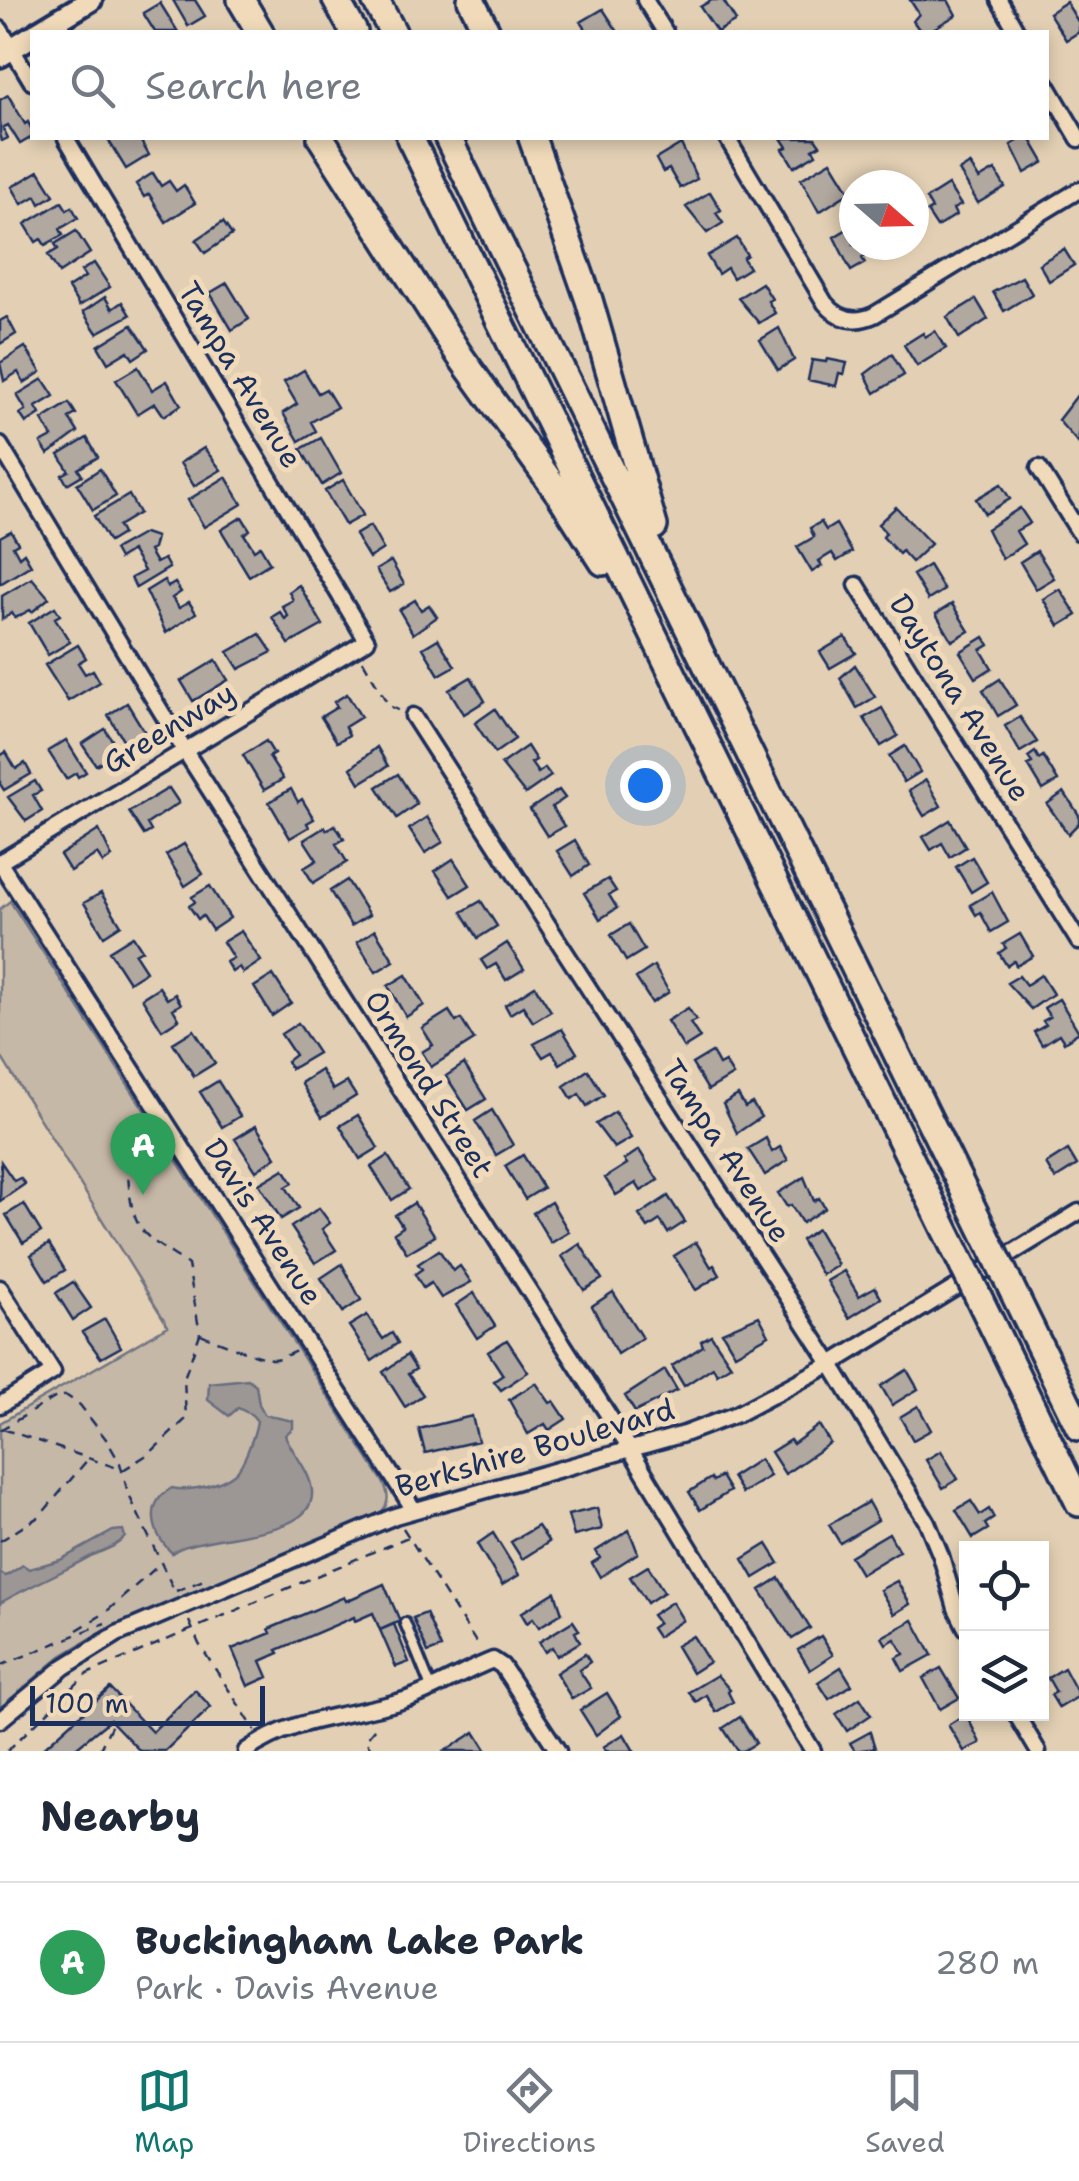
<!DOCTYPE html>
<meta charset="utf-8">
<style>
:root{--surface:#fff;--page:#f6f6f7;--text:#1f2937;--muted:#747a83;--line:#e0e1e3;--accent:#0f766e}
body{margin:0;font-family:"Shantell Sans",sans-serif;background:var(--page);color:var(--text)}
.controls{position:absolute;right:30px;bottom:30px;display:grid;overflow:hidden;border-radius:0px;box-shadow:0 5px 15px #0003}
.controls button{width:90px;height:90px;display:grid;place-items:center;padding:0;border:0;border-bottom:2px solid var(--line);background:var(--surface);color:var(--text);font:50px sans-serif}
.compass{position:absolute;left:839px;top:170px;width:90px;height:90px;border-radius:50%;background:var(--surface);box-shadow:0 5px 15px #0003;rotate:110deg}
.scale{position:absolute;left:30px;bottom:25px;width:235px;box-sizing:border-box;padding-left:10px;border:5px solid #1b2f5e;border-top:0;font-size:28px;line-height:35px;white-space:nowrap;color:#1b2f5e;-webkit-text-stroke:8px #f0dab9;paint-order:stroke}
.you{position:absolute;left:645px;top:785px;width:35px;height:35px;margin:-25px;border:8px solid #fff;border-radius:50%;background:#1a73e8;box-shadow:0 0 0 15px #1a73e833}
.badge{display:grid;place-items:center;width:65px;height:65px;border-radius:50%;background:var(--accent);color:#fff;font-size:32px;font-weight:700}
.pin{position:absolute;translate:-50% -82px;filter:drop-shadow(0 2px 5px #0008)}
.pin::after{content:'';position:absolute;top:52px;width:35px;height:30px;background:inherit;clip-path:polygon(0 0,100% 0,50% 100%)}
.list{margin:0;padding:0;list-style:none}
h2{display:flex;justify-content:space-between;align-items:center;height:130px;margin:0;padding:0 40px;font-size:42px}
h2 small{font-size:32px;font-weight:400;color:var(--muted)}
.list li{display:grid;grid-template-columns:65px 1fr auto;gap:30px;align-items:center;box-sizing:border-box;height:160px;padding:0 40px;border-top:2px solid var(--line)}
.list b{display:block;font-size:38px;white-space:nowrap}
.list p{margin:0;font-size:32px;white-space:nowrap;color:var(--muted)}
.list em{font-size:32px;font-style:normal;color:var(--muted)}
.icon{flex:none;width:55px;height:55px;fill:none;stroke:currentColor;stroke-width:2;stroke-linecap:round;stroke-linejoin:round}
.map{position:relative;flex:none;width:1079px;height:1751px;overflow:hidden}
.search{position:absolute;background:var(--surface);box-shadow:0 5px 15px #0003;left:30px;right:30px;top:30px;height:110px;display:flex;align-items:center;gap:25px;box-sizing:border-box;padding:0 35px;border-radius:0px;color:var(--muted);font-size:38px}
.sheet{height:290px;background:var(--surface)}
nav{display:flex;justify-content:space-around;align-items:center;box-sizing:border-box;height:140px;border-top:2px solid var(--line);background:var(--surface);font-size:28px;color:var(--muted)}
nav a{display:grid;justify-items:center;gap:5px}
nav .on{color:var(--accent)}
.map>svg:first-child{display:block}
.green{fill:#c6b8a7;stroke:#707482;stroke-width:2.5}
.water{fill:#9c9795;stroke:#686d7f;stroke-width:2.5}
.building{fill:#b1a89f;stroke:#1b2f5e;stroke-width:2.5}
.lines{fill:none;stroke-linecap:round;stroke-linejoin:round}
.lane-casing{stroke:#1b2f5e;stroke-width:15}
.street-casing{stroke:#1b2f5e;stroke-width:21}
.secondary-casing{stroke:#1b2f5e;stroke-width:28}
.highway-casing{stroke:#1b2f5e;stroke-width:32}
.path{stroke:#1b2f5e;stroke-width:2.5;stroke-dasharray:10 8;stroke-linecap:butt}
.lane{stroke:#f0dab9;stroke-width:8}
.street{stroke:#f0dab9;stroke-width:14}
.secondary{stroke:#f0dab9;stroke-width:20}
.highway{stroke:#f0dab9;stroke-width:25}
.highway-bridge-casing{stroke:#1b2f5e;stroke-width:32;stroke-linecap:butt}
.highway-bridge{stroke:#f0dab9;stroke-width:25}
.labels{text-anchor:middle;stroke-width:10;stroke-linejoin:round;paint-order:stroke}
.street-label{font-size:30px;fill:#1b2f5e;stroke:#f0dab9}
</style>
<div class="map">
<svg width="1079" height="1751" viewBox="0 0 1079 1751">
<rect width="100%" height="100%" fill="#e3d0b4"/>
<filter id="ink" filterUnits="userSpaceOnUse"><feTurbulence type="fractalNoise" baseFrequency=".01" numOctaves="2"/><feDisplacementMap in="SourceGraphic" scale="20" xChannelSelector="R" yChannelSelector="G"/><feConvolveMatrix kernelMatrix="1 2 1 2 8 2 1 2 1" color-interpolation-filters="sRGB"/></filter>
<g filter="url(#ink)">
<path class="green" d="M10,901L382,1480C389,1493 391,1504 379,1514L96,1635L61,1656L0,1708V1423L168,1326L0,1055V909Z"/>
<path class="water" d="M248,1379L256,1385L259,1404L265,1415L293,1421V1428L285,1435C292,1453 310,1470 312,1491C316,1542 200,1531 172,1553C152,1534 144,1503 172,1488C189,1492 221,1485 235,1473C244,1465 255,1434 257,1421L252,1415L238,1408L229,1416L208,1400L209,1383Z
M123,1530L125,1537C115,1548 103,1550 91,1556C61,1573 30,1586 0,1603V1573L6,1576L23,1565L29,1569L60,1560L113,1531Z"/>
<path class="building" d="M173,0H195L205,16L188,26Z
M712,0H723L736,21L717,32L700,7Z
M910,0H948L956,15L928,32H921L913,21L919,14Z
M1066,2L1079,23V32L1066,40L1049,13Z
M160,3L178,32H155L143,13Z
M603,9L618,32H588L581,22Z
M8,95L25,124L28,122L32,130V137L20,144L8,125L3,128L8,138L2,141L0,138V100Z
M107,138H139L149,155L126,169Z
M781,138H815L820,145L813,149L816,154L794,167L783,149L787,147Z
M1023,138H1030L1044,162L1025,173L1011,145Z
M681,144L697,179L680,188L669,169L663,172L656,159Z
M831,161L850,192L819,212L801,179Z
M970,164L979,179L995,170L1005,187L978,203L959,171Z
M39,171L54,195L40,204L36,196L22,204L12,187Z
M153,173L161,186L169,181L176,191L184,185L195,203L166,222L149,194L144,197L136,184Z
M948,185L961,205L953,209L956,215L937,227L927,212L932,209L926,199Z
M710,192L721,210L716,213L723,223L707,233L686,207Z
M62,202L67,210L72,207L78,218L60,229L63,235L45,245L41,239L36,242L25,224Z
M223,222L232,235L205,253L196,240Z
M854,225V245H869L873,252L862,258L865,263L851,271L834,237Z
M76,231L90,253L59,273L48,255L58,249L55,244Z
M737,238L747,255L743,258L749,268L733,278L727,268L718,274L707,256Z
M1064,249L1074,265L1049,281L1039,264Z
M94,263L110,287L79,306L68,288L85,277L81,271Z
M1022,277L1032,294L1004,311L993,292Z
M227,283L249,319L232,330L210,293Z
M762,283L772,299L768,301L775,313L759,323L738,298Z
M105,297L112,309L122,302L130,315L97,333L83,312Z
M976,299L988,319L959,338L947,317Z
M7,317L16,334L0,344V321Z
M132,325L148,349L133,359L128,351L108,363L98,346Z
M779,328L794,360L778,370L760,340Z
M935,331L946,348L917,366L904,345L923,333L925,337Z
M25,347L41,372L24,383L18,372L4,381L0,363Z
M892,354L904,375L875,393L865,374Z
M827,359L847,363L844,374L839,373L836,386L808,380L812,360L826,362Z
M138,367L152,390L167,381L181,405L164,416L155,403L137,414L116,380Z
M304,370L318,393L326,389L337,407L311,422L316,431L299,441L283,413L297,404L284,382Z
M43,379L54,396L36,407L40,414L26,423L20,414L26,410L17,395Z
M1079,393V444L1058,420Z
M69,403L76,414L69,418L78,432L48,454L41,443L52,437L42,420Z
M87,438L98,457L78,469L82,475L67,484L62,475L69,471L59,455Z
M321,438L341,473L322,485L301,449Z
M204,448L221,470L194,486L180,463Z
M100,469L116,496L93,510L77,484Z
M226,477L242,504L204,527L188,500Z
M343,480L363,515L345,525L325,491Z
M1001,484L1010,499L985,514L976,499Z
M129,495L139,513L118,526L122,534L109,542L94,516Z
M896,507L931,544L912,562L902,551L899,554L883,537L886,533L878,524Z
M1020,508L1030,523L1016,531L1024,544L1002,559L987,529Z
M242,517L250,530L244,534L254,550L260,546L270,563L249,576L221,530Z
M821,522L826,530L836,524L852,552L837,561L832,553L819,561L822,566L812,572L797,547L814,537L810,528Z
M370,526L383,549L369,558L355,535Z
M11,531L18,543L13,546L19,557L24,553L31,565L0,584V537Z
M144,533L156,537L153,549L149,551L156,563L164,559L169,568L136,588L131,578L144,571L132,551L119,559L114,550Z
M1037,551L1054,578L1036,589L1020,562Z
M391,561L404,584L390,592L376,570Z
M929,565L944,590L928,600L913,575Z
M32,578L49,598L32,612L30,610L15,618L12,613L2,619V596Z
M164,580L168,587L175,583L181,592L172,598L179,608L189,602L196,613L166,633L146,591Z
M299,585L323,625L289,644L272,617L280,612L285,619L288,616L282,606L293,600L289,592Z
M1060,589L1077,615L1059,626L1043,599Z
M415,600L421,610L429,605L437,617L413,634L399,610Z
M952,604L969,631L952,641L936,614Z
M55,607L60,615L55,618L70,642L48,655L29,623Z
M260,634L272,652L239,669L228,652Z
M845,637L856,653L830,668L820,652Z
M984,637L989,645L981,650L992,668L976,678L960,652Z
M438,639L455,666L439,675L423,648Z
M78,645L86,658L78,663L85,674L93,670L100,682L68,701L45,665Z
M216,660L228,680L193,701L181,681Z
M855,665L875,697L857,708L840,678Z
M471,677L485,701L464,714L449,690Z
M1000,679L1016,705L998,716L983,690Z
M347,694L361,717L345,727L349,735L337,742L321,717L337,707L334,702Z
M127,703L144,731L127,746L108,715Z
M882,708L898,736L881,746L864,718Z
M495,709L515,739L495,753L475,723Z
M1020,717L1037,742L1020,752L1005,726Z
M105,729L119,751L96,765L82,744Z
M66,740L86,772L78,777L76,773L66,779L48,751Z
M266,741L274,754L269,757L283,779L264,790L243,755Z
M527,746L536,760L531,763L538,773L545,768L551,776L525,794L501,764Z
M905,746L920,772L904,782L889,756Z
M377,747L388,766L360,783L351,768Z
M6,752L16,769L25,763L31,774L4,790L0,784V756Z
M1035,752L1039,759L1043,756L1058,781L1043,790L1028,765L1032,763L1028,757Z
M398,774L417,804L397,818L377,787Z
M926,780L941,806L924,816L909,791Z
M35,781L41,791L33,795L42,811L26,821L8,797Z
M169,788L179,803L147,824L151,831L144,835L129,812Z
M291,789L298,802L302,799L314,819L307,823L309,827L290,838L269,802Z
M559,790L565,798L552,807L564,826L547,836L530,809Z
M1064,792L1079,815V823L1068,834L1047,804Z
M427,817L443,842L425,853L409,829Z
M950,820L966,847L950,857L942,843L931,850L923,837Z
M335,825L344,839L336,844L347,862L313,883L304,868L317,860L304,840L325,827L327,830Z
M99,830L112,857L103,863L97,854L70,871L60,855Z
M575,840L589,865L573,876L557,851Z
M184,844L203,874L185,886L166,855Z
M972,857L987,882L971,892L956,867Z
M453,859L470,885L452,896L435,871Z
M608,879L616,891L609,895L617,908L600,919L584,893Z
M347,880L369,915L351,926L330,891Z
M210,886L230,918L212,930L203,916L198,919L189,906L195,902L192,897Z
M992,892L1008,922L991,932L980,912L976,915L970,905Z
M101,893L121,925L104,936L84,903Z
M481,901L497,926L478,938L462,912Z
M629,924L644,950L626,961L611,935Z
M375,930L394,961L376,972L357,942Z
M241,931L261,961L243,973L239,967L232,972L226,962L233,958L223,942Z
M1020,934L1033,956L1016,966L1014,961L1007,966L999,953L1006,948L1003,944Z
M133,936L142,950L135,954L146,971L129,982L109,951Z
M507,943L524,969L506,980L496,964L487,969L481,960Z
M654,966L669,992L652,1003L636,978Z
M273,975L291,1003L272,1016L254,987Z
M406,975L424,1005L406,1017L388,986Z
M1041,975L1053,994L1031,1009L1007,983L1019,976L1026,985Z
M535,986L551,1011L533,1022L523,1006L510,1014L505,1005Z
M159,987L167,999L175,994L181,1004L173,1009L179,1019L162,1030L142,998Z
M1059,999L1079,1032L1064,1042L1059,1034L1042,1045L1034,1032L1046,1025L1043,1021L1050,1017L1044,1008Z
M688,1008L696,1020L690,1023L700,1038L684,1048L667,1021Z
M449,1011L456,1022L461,1019L474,1040L431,1067L422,1052L433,1045L422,1028Z
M298,1023L318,1053L291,1069L287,1061L295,1055L281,1034Z
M562,1029L577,1053L560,1064L552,1052L543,1057L534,1044Z
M194,1030L215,1063L194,1076L173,1043Z
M712,1052L719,1065L725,1062L733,1075L708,1090L692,1064Z
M464,1064L486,1099L468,1110L446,1076Z
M321,1070L333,1090L347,1082L356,1096L322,1117L301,1083Z
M588,1070L604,1095L587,1106L579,1094L572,1099L564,1086Z
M218,1081L240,1116L222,1127L200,1092Z
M738,1095L745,1107L752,1103L761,1117L737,1133L723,1104Z
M492,1110L513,1145L496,1155L475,1121Z
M615,1112L631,1138L614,1148L596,1124Z
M358,1115L378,1148L360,1159L340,1126Z
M256,1126L276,1157L256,1171L235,1139Z
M766,1138L772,1152L780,1147L788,1160L765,1175L748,1149Z
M639,1150L658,1180L641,1191L636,1183L616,1195L605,1178L627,1164L624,1160Z
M1068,1150L1077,1165L1055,1179L1046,1164Z
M523,1155L543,1188L525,1199L505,1166Z
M388,1156L409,1189L392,1200L371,1167Z
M1,1162L14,1181L20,1178L25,1184L0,1201Z
M284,1169L293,1183L286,1187L299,1208L281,1219L259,1184Z
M804,1177L814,1201L819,1198L825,1208L802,1223L791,1205L787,1207L778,1193Z
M668,1196L685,1222L668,1233L660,1220L648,1228L639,1215Z
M551,1202L569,1232L551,1243L533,1213Z
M414,1203L435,1236L407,1253L394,1233L403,1227L395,1215Z
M24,1204L41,1232L23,1243L6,1215Z
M319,1208L330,1223L322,1229L336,1250L315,1263L291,1227Z
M817,1229L838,1265L822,1275L801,1240Z
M696,1242L711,1267L714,1265L720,1275L696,1290L674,1256Z
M49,1244L65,1270L47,1281L31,1255Z
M580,1244L602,1279L584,1290L562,1256Z
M439,1250L453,1271L460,1266L471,1282L441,1298L431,1283L423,1288L415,1274L422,1269L418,1264Z
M342,1264L361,1300L343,1312L321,1278Z
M844,1271L859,1296L875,1287L881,1298L849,1318L827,1281Z
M73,1282L91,1308L73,1320L56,1293Z
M613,1292L642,1338L617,1354L592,1306Z
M474,1293L495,1326L477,1338L456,1305Z
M367,1315L383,1339L392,1333L398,1343L372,1361L349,1326Z
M759,1316L769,1335L735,1354L722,1332Z
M105,1319L121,1347L101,1358L82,1332Z
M711,1335L731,1365L717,1374L713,1367L684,1386L672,1366L703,1346L701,1341Z
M507,1340L528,1372L501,1390L494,1381L503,1375L488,1352Z
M407,1355L416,1369L408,1374L423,1395L405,1407L383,1372Z
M665,1370L677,1390L635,1412L625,1396Z
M907,1370L918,1389L892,1405L881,1386Z
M536,1383L550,1403L554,1401L566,1419L549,1430L545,1424L528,1434L509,1400Z
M918,1406L931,1430L913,1440L900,1417Z
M472,1416L478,1441L425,1453L419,1429Z
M819,1425L830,1443L785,1474L771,1452L790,1440L793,1444Z
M941,1451L958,1479L943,1488L926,1460Z
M760,1459L770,1476L742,1493L732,1477Z
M721,1476L730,1491L700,1510L689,1492L711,1478L713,1481Z
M971,1501L980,1515L989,1509L994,1518L985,1524L988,1529L973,1538L956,1510Z
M868,1502L878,1520L840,1543L829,1525Z
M597,1508L602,1529L574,1536L568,1515Z
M538,1526L549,1542L522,1559L511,1542Z
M629,1530L638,1553L600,1577L592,1563L600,1558L596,1551Z
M493,1533L519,1575L502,1585L477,1544Z
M889,1533L899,1551L861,1574L850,1556Z
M767,1544L779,1563L754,1578L743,1559Z
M648,1566L664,1592L647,1603L630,1577Z
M779,1578L810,1628L792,1639L760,1590Z
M897,1581L910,1604L894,1614L880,1590Z
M384,1584L400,1621L380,1630L373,1613L355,1621L354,1617L277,1650L279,1653L261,1661L268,1677L248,1686L232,1649L271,1633L269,1629L344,1597L346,1601Z
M555,1592L562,1613L539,1627L533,1618L527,1623L521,1613Z
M672,1602L683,1620L657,1637L651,1628L658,1623L652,1615Z
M426,1613L441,1648L428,1653L413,1618Z
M913,1620L932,1655L903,1671L896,1658L904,1654L895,1639L886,1644L882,1637Z
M573,1621L579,1630L575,1632L580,1642L557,1656L552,1647L545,1652L539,1642Z
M394,1624L409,1662L396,1667L380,1630Z
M693,1636L709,1662L692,1673L676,1646Z
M821,1636L833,1655L810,1670L798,1650Z
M585,1654L590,1662L579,1670L591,1688L572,1699L556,1673Z
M841,1667L852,1685L829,1699L818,1682Z
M941,1668L959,1698L940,1709L923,1678Z
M1064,1668L1079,1696L1059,1708L1051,1695L1056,1692L1048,1678Z
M717,1675L730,1690L728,1692L733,1702L716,1712L706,1695L696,1702L689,1692Z
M110,1688L152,1732L195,1690L211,1707L165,1751H140L110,1720L72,1751H40Z
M607,1693L621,1716L596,1735L580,1710Z
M860,1698L871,1715L847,1731L836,1714Z
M966,1714L980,1743L964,1751L948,1725Z
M740,1717L756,1743L743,1751H738L723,1728Z
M475,1732L487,1751H445Z
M870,1732L875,1748L855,1751L850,1743Z
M624,1734L634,1751H606L603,1747Z"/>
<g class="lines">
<g class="lane-casing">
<path id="lane" d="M405,1623L432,1690"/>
</g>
<g class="street-casing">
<path id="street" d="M645,0L665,32
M999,0L1017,32
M0,29L32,82
M1046,83L1079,139
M727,138L825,303C838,319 855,324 874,315L1079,190
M0,445L185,751L630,1449L813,1751
M1039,468L1079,532
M857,585L1079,942
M413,716L831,1364L927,1522L941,1556L956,1608L966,1628
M0,862L367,641L66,138
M0,863L414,1510
M0,1288L53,1372L0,1405
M1016,1714L1038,1751
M0,1720L64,1667L117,1634L395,1516L684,1434L737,1414L831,1364L1079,1212
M246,1751C296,1716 345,1718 401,1701C433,1692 461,1672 493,1660L502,1666L558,1751"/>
</g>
<g class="secondary-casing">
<path id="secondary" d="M38,32L91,0
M0,56L32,36"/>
</g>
<g class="highway-casing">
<path id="highway" d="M241,0L260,32
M336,0L354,32
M375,0L393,32
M471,0L487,32
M321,138L460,356L560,495L603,562
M410,138L964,1268
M448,138L993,1250
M532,138L589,300L654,526
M1004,1273L1079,1427
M976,1292L1079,1503"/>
</g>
<path class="path" d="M363,661L389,706L398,710
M201,1334C211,1339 265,1360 273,1359C280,1359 289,1354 296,1351
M3,1429L123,1470L150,1453L186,1419L184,1378L200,1334L188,1265C174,1254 153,1244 142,1230C125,1209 127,1152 130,1127L142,1116
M0,1430L58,1396H67L80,1405L106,1439L120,1463L128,1493L175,1592
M403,1528L479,1647
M0,1541L40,1516L89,1458
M176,1591L206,1579
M189,1621L199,1644L255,1730
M77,1630L105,1613L160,1564
M0,1666L105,1623
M7,1751L87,1674L408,1537
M99,1751L112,1724
M373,1751L365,1740L379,1723"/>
<use href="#lane" class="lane"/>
<use href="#street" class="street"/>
<use href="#secondary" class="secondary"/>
<use href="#highway" class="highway"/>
<g class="highway-bridge-casing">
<path id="highway-bridge" d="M993,1250L1004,1273
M964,1268L976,1292"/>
</g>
<use href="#highway-bridge" class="highway-bridge"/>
</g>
</g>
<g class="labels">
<g class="street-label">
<text transform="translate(240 375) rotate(59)" y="10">Tampa Avenue</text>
<text transform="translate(960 698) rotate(58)" y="10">Daytona Avenue</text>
<text transform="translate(169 728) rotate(-31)" y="10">Greenway</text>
<text transform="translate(429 1084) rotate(58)" y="10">Ormond Street</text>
<text transform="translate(726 1151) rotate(57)" y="10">Tampa Avenue</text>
<text transform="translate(263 1222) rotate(57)" y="10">Davis Avenue</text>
<text transform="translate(535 1448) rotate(-16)" y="10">Berkshire Boulevard</text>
</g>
</g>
</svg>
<div class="controls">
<button><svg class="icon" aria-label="locate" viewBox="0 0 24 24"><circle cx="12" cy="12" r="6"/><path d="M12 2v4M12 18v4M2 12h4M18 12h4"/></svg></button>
<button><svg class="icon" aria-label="layers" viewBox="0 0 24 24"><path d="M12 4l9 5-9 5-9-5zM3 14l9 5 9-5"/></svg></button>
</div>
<svg class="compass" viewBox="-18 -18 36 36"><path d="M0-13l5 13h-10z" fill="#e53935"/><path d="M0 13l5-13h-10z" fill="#747a83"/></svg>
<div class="scale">100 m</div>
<div class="you"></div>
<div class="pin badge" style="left:143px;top:1195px;background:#2e9e5b">A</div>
<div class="search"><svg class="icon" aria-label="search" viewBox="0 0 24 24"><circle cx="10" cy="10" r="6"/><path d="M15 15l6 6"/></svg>Search here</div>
</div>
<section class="sheet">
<h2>Nearby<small></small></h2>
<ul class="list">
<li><span class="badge" style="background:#2e9e5b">A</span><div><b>Buckingham Lake Park</b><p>Park · Davis Avenue</p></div><em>280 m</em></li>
</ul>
</section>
<nav>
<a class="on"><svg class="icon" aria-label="map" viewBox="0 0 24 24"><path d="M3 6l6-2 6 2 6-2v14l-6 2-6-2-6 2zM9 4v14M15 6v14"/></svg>Map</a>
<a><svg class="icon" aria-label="directions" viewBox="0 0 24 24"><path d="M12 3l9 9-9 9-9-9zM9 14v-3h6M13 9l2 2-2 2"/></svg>Directions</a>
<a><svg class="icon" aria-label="saved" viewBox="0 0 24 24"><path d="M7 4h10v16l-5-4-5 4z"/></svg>Saved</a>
</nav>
